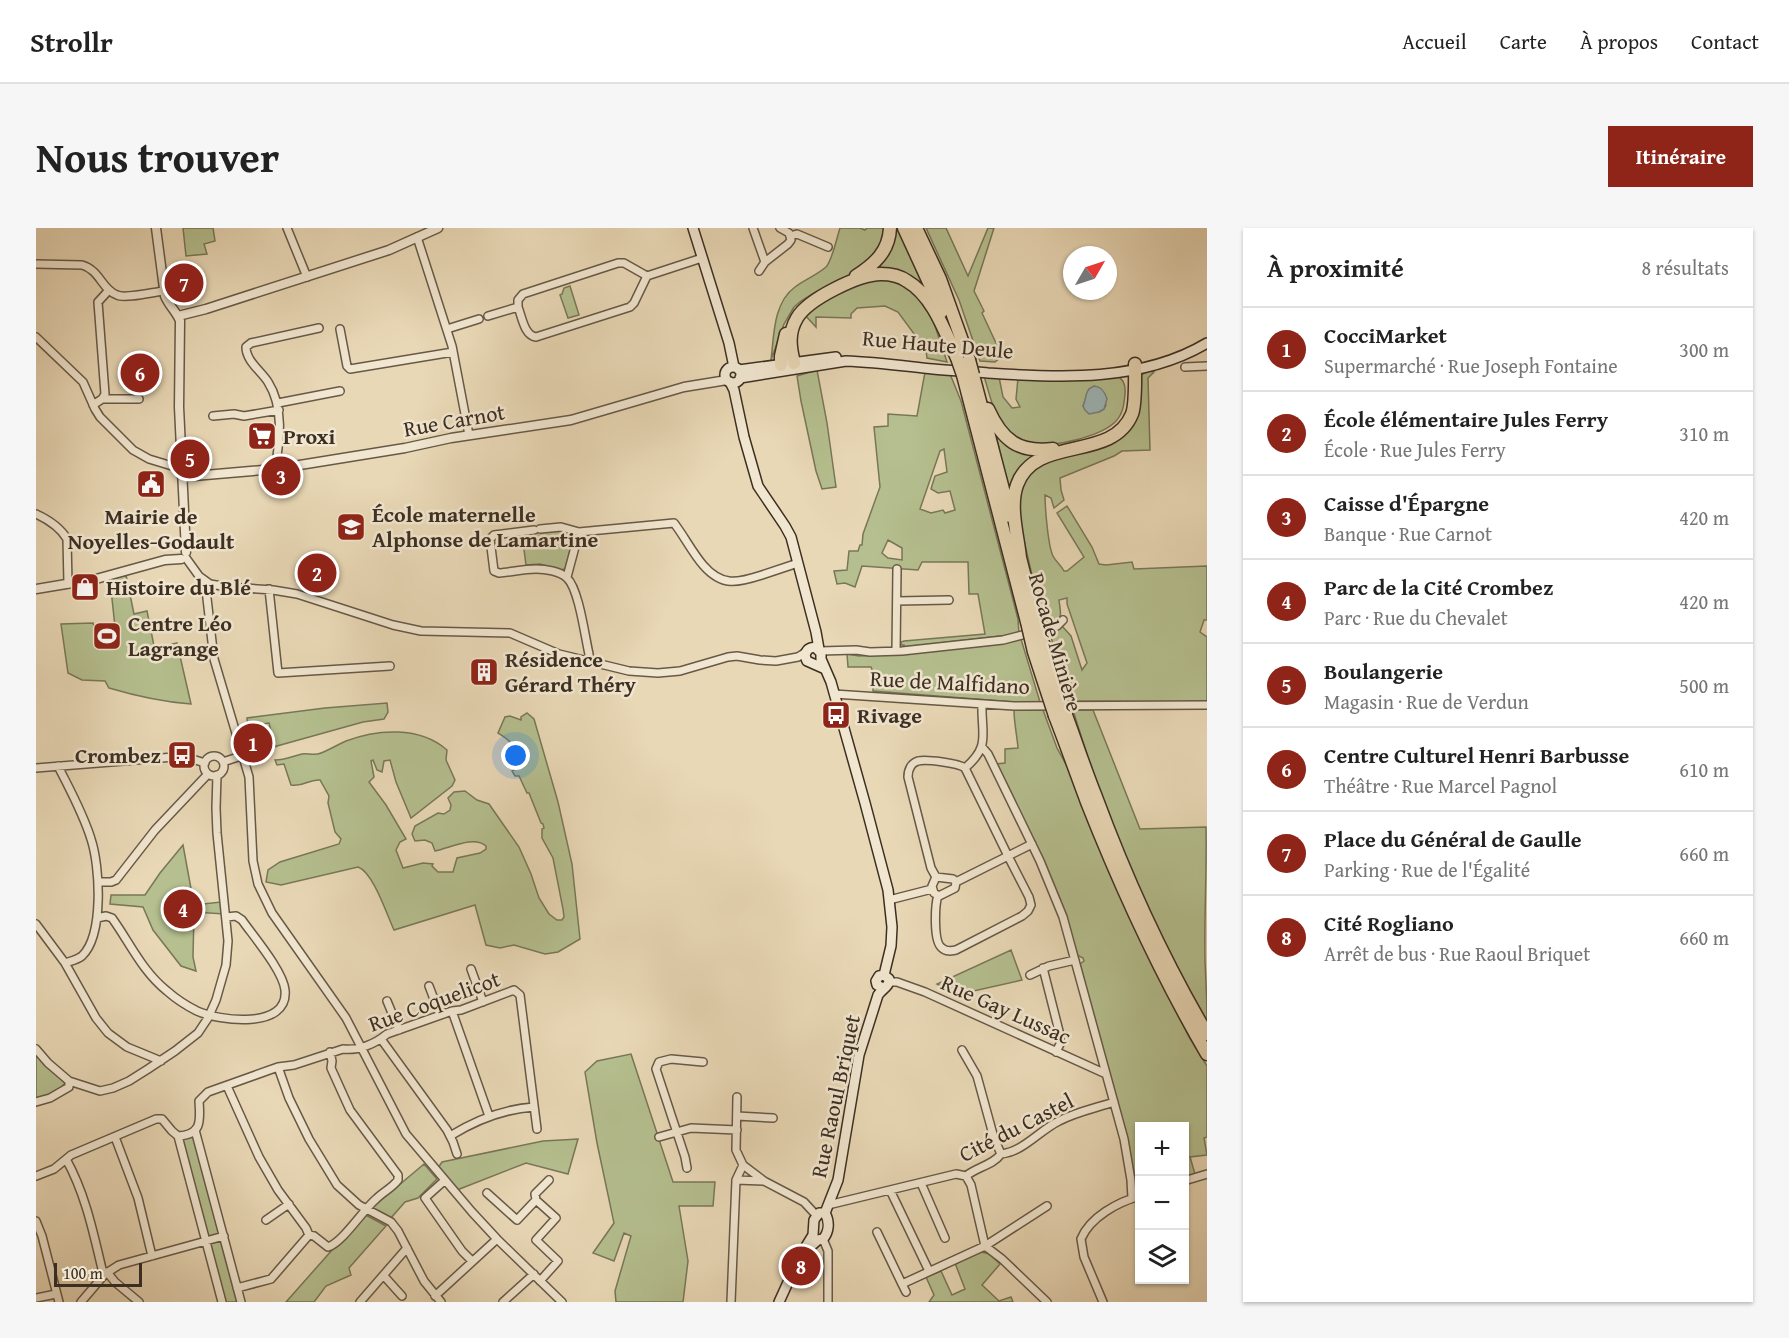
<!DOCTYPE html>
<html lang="fr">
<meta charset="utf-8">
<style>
:root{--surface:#fff;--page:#f6f6f6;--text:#222;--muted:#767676;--line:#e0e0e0;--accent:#8f2418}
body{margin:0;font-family:"Gentium Book Plus",serif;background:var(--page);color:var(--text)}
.controls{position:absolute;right:18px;bottom:18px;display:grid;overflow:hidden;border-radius:0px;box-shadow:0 2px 4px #0004}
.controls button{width:54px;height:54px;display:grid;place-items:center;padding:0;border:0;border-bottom:2px solid var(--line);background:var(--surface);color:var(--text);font:30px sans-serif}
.compass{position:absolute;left:1027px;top:18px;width:54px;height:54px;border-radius:50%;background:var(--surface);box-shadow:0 2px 4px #0004;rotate:51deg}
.scale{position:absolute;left:18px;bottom:15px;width:88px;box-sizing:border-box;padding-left:6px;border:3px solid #3c2f22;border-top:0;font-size:16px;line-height:21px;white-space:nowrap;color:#3c2f22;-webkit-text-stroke:4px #f1e6d0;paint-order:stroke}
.you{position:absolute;left:480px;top:528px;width:21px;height:21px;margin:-15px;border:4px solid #fff;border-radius:50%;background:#1a73e8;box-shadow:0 0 0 9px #1a73e833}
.badge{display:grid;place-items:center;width:39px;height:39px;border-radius:50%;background:var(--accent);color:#fff;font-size:20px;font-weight:700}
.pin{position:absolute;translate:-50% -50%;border:3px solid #fff;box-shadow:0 2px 6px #0006}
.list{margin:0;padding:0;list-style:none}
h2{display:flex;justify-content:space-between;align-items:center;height:78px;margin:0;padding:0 24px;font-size:26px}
h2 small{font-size:20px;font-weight:400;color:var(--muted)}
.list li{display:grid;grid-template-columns:39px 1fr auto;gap:18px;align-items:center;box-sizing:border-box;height:84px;padding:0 24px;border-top:2px solid var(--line)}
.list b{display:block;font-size:22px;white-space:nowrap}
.list p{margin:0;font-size:20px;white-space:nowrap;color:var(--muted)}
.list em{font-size:20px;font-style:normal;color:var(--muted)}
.icon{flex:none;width:33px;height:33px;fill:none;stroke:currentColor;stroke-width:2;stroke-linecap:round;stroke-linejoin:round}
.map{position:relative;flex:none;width:1171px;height:1074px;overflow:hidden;border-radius:0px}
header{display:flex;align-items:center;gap:36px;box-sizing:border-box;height:84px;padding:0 30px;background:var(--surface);border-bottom:2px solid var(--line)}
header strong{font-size:28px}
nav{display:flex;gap:33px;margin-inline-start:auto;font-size:21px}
.intro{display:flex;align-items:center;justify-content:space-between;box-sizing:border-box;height:144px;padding:0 36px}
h1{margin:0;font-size:42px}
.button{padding:15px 27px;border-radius:0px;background:var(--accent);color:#fff;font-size:21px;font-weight:700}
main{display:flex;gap:36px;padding:0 36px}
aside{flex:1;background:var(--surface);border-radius:0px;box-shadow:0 2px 4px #0004}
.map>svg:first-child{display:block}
.green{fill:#b5bf8f;stroke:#787758;stroke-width:1.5;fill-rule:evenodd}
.water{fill:#9db7b9;stroke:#76817d;stroke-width:1.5}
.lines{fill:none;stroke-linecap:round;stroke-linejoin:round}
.minor-casing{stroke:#675947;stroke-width:10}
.tertiary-casing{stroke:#675947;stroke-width:11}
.secondary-casing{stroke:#3c2f22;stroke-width:12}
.motorway-casing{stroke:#3c2f22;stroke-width:15}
.minor{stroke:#f1e6d0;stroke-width:7}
.tertiary{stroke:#f1e6d0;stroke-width:8}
.secondary{stroke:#f1e6d0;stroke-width:9}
.motorway{stroke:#e9d8b6;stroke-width:12}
.motorway-bridge-casing{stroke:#3c2f22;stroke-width:15;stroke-linecap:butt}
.motorway-bridge{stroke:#e9d8b6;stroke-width:12}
.labels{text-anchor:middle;stroke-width:5;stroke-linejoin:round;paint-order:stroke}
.street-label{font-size:22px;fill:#3c2f22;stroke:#f1e6d0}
.poi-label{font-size:22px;font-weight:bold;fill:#3c2f22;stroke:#f1e6d0;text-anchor:start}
</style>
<header>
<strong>Strollr</strong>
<nav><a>Accueil</a><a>Carte</a><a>À propos</a><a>Contact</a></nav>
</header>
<div class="intro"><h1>Nous trouver</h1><a class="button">Itinéraire</a></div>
<main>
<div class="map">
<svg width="1171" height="1074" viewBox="0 0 1171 1074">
<rect width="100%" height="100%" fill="#e9d8b6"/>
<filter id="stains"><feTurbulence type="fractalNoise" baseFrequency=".00333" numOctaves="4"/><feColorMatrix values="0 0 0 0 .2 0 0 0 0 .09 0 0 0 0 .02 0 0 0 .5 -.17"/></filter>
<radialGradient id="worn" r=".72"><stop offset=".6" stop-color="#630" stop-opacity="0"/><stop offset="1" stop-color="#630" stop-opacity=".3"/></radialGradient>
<path class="green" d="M147,0H177L179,13L168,16L171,26L150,28Z
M804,0H824L829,2L831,0H852L850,16L817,47L778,65L765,73L758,79L748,96L735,132C738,108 737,75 759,59C768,52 781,47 790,39C796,33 801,9 804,0Z
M856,0H862L890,61L877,54L835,45Z
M890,0H910L932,48L952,0H958L938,63L948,83L946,85L966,128L959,134L944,133L923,72Z
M846,47L878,62L896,89L911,134L891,130L890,122L862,84L849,78L821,80L815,86V90L780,89V99L767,85L781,73Z
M534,58L543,87L532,90L524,67L526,66L528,60Z
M781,142L791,195L800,259L786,261L780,243L765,173L761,148Z
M1112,143L1118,144L1112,150L1114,222L1086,223L1078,228L1024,250L1025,262L1028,272L1018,280L1015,270L1009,267C1009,279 1012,318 1017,328C1020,334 1025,337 1028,343H1031L1048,329L1021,285L1031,278L1056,319L1063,336L1070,337L1096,334L1098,341L1171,338V392H1168L1164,404L1171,409V474L1033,473L1013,402L1026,398L1035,408L1046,442L1051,435L1031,376V370L1023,372C1025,389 1028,391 1012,399L1010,390L1004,382L984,295V259L1000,237L1083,207L1103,148Z
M889,144L914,146L925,173L982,391L983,406L868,419V417H865V414L868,413L949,406L942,366H933L932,334H886L882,342L826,338L819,359L809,355L801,356L798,343L811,342L813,323H822L824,317H826L827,306L844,259L838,199L852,198V186L881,188ZM908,221L911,244L899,248L895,261L902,265L914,263L919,282L909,285L907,282L895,285L884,281L904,223ZM852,312L866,320V332L852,330L846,325Z
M1080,147C1088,151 1090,157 1089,166C1088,177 1087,187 1078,195C1061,211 996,226 977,210C960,197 954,168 948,148L963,149L967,169L976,180L984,179L980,171L982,150ZM1050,170L1070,177L1068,181L1063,184L1047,178Z
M958,199L963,205L1012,225L974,268Z
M519,303H534L538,309L529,341L523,342L504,336L490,337L486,306Z
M90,347L98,386L111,383L118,418L121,420L141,415L155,476C127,474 100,468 73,460L69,453L46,452L32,445L25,396L57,395L59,401L79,399L74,352Z
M985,411L1004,474H978L837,463V444L835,439H812L811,426L823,428L866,426Z
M351,475L352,484L348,491L327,494L241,518L239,519L233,495L212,498L211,490L289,480Z
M978,482H1007L1021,520L1032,540L1079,657L1120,744L1153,809L1171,838V909L1168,910L1171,927L1154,929L1159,946L1149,950L1148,898H1104L1103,959C1090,942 1097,917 1087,899L1044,736L1048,733L1047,730L1041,727L1023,668L960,536L969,535V521L982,520C981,507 978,495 978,482Z
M1037,482H1057L1104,601L1170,599C1171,644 1168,688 1169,733C1170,753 1171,773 1171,793C1116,697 1069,588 1037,482Z
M491,485L498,491L522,574L536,636L544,711L522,724L509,726L478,717L464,720L450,717L439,677L358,702C351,687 337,644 322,639L245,657L230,654L232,642L244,634L303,616L305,611L299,604L292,575L293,568L284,552C272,551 269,559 255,557L248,536L241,537L239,532C249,532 257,528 266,526C272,525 279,528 285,525C293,522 301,517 310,513C341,501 384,498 411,522L410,532L419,552L416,558L375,590L360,554L354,532L348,533L346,544L341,542L337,532L335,533L338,549L333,554L350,577L370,611L364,614L360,622L367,640L387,635L397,636L396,638L402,644H417L421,630L444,625L450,621V618C438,607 414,620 399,623L396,615L389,612L379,613L376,606L379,598L402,585L408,586L414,582L415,577L412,570L418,564L429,563L441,572L453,576L483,619L495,646L503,670L513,686L521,692H526L528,689L527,681L517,630L506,610V601L508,600L507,596L505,595L493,565H491L483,548H479L476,543L484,538L485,532L484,531L478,537H470L469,529C480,516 475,513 462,505L469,489L474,488L485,492V489Z
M147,617L158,677L185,674L188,686L158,684L157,729L160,743L145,738L117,702L107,679L74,676L75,667H109L124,645Z
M975,722L986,752L920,767L901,756Z
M0,823L11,837L29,855L21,865L0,870Z
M595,826L637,954H679L677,978H643L652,1033L647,1074H580L579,1063L595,1008L588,1005L578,1033L557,1025L578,995L561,915L549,844L561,833Z
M156,908L159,909L185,1005L175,1010L171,1009L145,912Z
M542,911L532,946L490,935L421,962L402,940L406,934L507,913Z
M388,936L401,951L382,970L369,974L354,991L336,980Z
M328,986L350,998L313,1040L315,1047L290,1058L278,1074H250Z
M185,1012L188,1014L203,1074H188L173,1018L175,1015Z
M945,1024L954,1026L964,1036L946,1057L963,1073L975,1069L977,1074H893L898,1067L890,1049L905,1043L916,1067L929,1061L919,1035Z"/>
<path class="water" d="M1058,158C1066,159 1069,164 1071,171L1068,181L1063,184L1053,186L1049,182L1047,178C1051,170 1048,162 1058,158Z"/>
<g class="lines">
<g class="minor-casing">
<path id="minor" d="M251,0L271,49
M717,0L729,34
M754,8L761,6L792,19
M381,9L416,118L433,207
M0,36L46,37C64,42 66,62 81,67C89,71 118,64 128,63
M723,43L729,34L752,16L755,12L753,5L744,0
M482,79C486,89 488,107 500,109L594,79L598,75L611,48
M452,88L482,79V72L487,66L582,35H588L611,48L666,30
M304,101L311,138L314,141L417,124
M411,101L443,91
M0,109L47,154L59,181L64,189L97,222L113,231L146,241
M1149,139L1171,138
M66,171L69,166L62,74L73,62
M242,175L304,163
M57,177L66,171H103
M177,188L198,186L208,188L243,182
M239,241C244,212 248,179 232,154C225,143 210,133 210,119L215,115L283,100
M0,286C13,292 24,299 31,311L32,356
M504,301L525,299L543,304L638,295C648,308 656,324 667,337C686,359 701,355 726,347C738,343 750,339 762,335
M498,302L458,307L454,311L458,343L463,345C475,344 488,341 500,341C509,341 524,343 531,350C543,361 549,409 553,426L552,434
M150,330L163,348L174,356L192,359L237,362L261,366L357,397L385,403L474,405L523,426L593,443L622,445L644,443L692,429L701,428L724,432L740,433L762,429L770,424
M531,349L543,304
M169,353L178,431L213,549L217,633L222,656L236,685L310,790L370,906L436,984L461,1011L526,1074
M233,361L242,445L354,438
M861,373L913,372
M784,423L820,422L834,424L866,423L967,412L1021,398L1027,392
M860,423L861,341
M798,466L978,478L1171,477
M946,519L952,526L1004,633L1027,689L1088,911L1095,952L1096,970
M168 538a10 10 0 1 1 20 0a10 10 0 1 1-20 0Z
M187,534L208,527
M22,538C34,562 47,585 55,611C64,638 68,707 46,728C41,732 35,733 29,735
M0,540L138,529L153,530L169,535
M929,540C955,518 945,506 946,476
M900,649L895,640L872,549C872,542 875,535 882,533C890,531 922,535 929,540L972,628L993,669L995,677L992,683L986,688L920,722C915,723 910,724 906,720C897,714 899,677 902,667
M900,649L917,651L920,654L919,660L903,668L898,665L896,658Z
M63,654H75L80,652L119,602L172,546
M920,654L996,616
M853,672L896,661
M61,690L70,688L76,690C94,715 106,743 131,763C139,770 151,778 161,783C183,793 253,802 249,762C247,743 218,709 206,692L200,688L190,689
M0,696L29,735L60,790L72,805L91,819L125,833
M1007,740L1024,807V816L1020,824
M435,741L447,774
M994,747L1013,738L1039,732
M853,754H861L889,764L1070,846
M393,758L404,787
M351,773L363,802
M416,783L453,888
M345,811L411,902L417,914L421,926
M0,821L12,835L33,853L64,863L77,860L93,853L112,841L139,823L162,805L172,790L180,772L190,737L192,713L181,605L180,580L181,547
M926,822L941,848L958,910L965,926
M242,839L253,870L273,911L301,957L323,977L355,994L362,1003L388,1053L405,1074
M191,858L223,929L242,962L270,1000L273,1007L278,1008L292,1019C307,1014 326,983 340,971C347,964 356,960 362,952V947L314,882L295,840L296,833L294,824
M701,869L700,922L707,937L728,953L768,974L780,987
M0,874L14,870L33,859V853
M701,888L737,890
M159,902L205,1074
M142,908C167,907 164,891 163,873L172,864L242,839L258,837L307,821C322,823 339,816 351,806L416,783L425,782L478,762L484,767L501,901
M142,908L186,1074
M414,908C440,892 467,881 498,879
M79,909L102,970L116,1028
M623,909L655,900L701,902
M30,931C49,965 57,1003 66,1041L69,1046
M707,937L700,952L728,953
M651,940L649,929L620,841L623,834L635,831L667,834
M0,948L18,941L35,927L120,891H126L136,903L142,908
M930,948L935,957L949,1018L966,1031L1011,1074
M408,953L389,970L426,1023L436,1033
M1148,953L1171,946
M885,955L909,1010
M854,962L893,1043
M451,965L481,992L500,972L520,990L500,1012L522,1033L504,1053
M500,972L499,966L513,952
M792,977L920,946L930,948C941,939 957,937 965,926C987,924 1004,902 1023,893C1040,884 1060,880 1078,874
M230,992L253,976
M0,993L6,1008L23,1074
M841,1004L866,1056L949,1018L1011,978
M787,1011L792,1023V1074
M71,1044L79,1054L103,1074
M348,1048L366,1068
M866,1056L870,1064
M201,1060L235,1051L273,1007
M399,1068L461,1011
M0,1070L20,1066
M45,1074L69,1046L83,1037L188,1008
M324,1074L371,1020
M467,1074L498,1046
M695,1074L700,952
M1067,1074L1048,1029L1045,1011C1054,989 1082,974 1104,968"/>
</g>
<g class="tertiary-casing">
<path id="tertiary" d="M120,0L129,68C133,78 141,84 144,93L143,179L150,324
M142,88L170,81L353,22L402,0
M146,249L239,241L369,220L415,210L535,192L648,159L691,152
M0,361L60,351L129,332L145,331"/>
</g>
<g class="secondary-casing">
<path id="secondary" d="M657,0L693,115L698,139
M689 147a8 8 0 1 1 16 0a8 8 0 1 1-16 0Z
M703,142L800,129
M704,150L810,133C839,134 868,138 897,141C915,143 934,143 952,145C1024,150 1106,154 1171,115
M694,154L698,162L708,209L722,258L749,298L755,309L780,404L783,421
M789,441L771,433L769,428C770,422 774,418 780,420L785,425V431L795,454L829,575L852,662L856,699L855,718L848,747
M847,760L841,757L840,753L843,748L848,747
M764,1028L782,1012L787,1011C793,1004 794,994 789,985L802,952L823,827L842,767C846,761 854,758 853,751L848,747
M743,1074L764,1028L777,1007L778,992L783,985H789"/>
</g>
<g class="motorway-casing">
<path id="motorway" d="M868,0L896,61L905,84
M880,0L904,51L933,132
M820,48C839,36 853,23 854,0
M758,135C754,119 752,105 761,90C772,71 823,46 845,46C854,46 864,48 871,53C897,68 909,104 921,130
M745,137V128L750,106
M927,147L991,394
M937,147L974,288
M952,181C966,212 982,225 1017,221
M982,322L1001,396
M984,330C982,308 973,279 981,257C999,206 1076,235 1096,186C1100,176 1099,147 1099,136
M1030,487C1040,514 1049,542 1060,569C1090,650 1127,731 1171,806
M1019,488C1030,516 1040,545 1051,574C1085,660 1124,745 1171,826"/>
</g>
<use href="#minor" class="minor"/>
<use href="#tertiary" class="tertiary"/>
<use href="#secondary" class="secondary"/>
<use href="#motorway" class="motorway"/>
<g class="motorway-bridge-casing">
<path id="motorway-bridge" d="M921,130L927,147
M933,132L937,147
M991,394L998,424L1019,488
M1001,396L1030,487"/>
</g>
<use href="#motorway-bridge" class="motorway-bridge"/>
</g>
<defs>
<g id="supermarket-square" transform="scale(1.5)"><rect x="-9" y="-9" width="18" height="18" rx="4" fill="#8f2418" stroke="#f1e6d0"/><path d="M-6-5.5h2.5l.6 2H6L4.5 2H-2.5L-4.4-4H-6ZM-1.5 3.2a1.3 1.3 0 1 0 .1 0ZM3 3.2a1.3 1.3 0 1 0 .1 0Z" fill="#fff"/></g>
<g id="civic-square" transform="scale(1.5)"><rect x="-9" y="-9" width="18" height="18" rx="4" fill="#8f2418" stroke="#f1e6d0"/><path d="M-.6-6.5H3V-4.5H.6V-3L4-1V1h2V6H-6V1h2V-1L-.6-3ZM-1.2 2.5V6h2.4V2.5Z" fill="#fff"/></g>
<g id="school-square" transform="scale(1.5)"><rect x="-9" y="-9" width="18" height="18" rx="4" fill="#8f2418" stroke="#f1e6d0"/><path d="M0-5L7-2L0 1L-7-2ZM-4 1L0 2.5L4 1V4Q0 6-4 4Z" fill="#fff"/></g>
<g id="shop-square" transform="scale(1.5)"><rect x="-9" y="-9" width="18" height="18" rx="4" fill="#8f2418" stroke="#f1e6d0"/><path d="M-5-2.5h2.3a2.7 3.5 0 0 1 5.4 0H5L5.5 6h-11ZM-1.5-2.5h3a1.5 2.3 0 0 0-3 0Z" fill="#fff"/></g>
<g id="stadium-square" transform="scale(1.5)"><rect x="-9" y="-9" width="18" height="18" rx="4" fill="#8f2418" stroke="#f1e6d0"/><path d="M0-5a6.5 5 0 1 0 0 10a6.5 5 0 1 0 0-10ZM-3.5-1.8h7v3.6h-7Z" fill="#fff"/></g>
<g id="building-square" transform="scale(1.5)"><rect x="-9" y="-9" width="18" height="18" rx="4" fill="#8f2418" stroke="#f1e6d0"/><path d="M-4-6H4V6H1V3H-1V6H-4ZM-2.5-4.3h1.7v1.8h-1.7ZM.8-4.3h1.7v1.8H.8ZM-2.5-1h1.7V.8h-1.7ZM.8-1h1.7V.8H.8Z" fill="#fff"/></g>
<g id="bus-square" transform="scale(1.5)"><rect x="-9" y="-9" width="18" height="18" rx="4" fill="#8f2418" stroke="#f1e6d0"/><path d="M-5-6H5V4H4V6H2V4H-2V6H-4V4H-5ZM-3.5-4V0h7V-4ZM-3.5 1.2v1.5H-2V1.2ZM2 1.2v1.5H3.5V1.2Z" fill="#fff"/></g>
</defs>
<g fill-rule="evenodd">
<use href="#supermarket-square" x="226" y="208"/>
<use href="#civic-square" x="115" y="256"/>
<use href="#school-square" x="315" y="299"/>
<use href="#shop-square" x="49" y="359"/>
<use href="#stadium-square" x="71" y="408"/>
<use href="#building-square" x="448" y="444"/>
<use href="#bus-square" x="800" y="487"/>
<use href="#bus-square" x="146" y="527"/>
</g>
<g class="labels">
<g class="street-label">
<text transform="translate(902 116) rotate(5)" y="8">Rue Haute Deule</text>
<text transform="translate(418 192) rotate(-10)" y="8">Rue Carnot</text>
<text transform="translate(1020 414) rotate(74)" y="8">Rocade Minière</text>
<text transform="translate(914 454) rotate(3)" y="8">Rue de Malfidano</text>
<text transform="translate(398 773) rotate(-20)" y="8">Rue Coquelicot</text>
<text transform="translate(970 781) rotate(24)" y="8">Rue Gay Lussac</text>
<text transform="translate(799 868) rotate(-78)" y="8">Rue Raoul Briquet</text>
<text transform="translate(980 899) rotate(-27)" y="8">Cité du Castel</text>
</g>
<g class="poi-label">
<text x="247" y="216">Proxi</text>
<text x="336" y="294">École maternelle<tspan x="336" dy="25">Alphonse de Lamartine</tspan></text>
<text x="115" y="296" text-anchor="middle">Mairie de<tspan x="115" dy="25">Noyelles-Godault</tspan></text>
<text x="70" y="367">Histoire du Blé</text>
<text x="92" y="403">Centre Léo<tspan x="92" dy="25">Lagrange</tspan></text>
<text x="469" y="439">Résidence<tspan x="469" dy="25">Gérard Théry</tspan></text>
<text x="821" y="495">Rivage</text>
<text x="125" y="535" text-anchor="end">Crombez</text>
</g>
</g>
<rect width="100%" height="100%" filter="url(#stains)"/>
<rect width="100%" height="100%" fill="url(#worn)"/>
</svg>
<div class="controls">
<button>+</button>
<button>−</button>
<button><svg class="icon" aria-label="layers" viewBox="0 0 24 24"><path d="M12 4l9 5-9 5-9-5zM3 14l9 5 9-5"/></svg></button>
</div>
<svg class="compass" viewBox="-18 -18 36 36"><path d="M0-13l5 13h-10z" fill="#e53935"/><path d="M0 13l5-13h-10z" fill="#767676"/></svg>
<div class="scale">100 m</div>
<div class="you"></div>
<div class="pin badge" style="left:217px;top:515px">1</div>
<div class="pin badge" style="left:281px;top:345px">2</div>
<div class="pin badge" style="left:245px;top:248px">3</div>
<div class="pin badge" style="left:147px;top:681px">4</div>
<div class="pin badge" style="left:154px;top:231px">5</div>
<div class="pin badge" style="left:104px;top:145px">6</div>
<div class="pin badge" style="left:148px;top:55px">7</div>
<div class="pin badge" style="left:765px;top:1038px">8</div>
</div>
<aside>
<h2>À proximité<small>8 résultats</small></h2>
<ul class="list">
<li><span class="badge">1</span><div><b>CocciMarket</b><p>Supermarché · Rue Joseph Fontaine</p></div><em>300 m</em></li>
<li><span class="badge">2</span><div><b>École élémentaire Jules Ferry</b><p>École · Rue Jules Ferry</p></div><em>310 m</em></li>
<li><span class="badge">3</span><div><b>Caisse d'Épargne</b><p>Banque · Rue Carnot</p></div><em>420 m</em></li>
<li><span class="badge">4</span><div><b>Parc de la Cité Crombez</b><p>Parc · Rue du Chevalet</p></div><em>420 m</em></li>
<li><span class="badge">5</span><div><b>Boulangerie</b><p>Magasin · Rue de Verdun</p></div><em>500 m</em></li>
<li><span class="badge">6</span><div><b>Centre Culturel Henri Barbusse</b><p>Théâtre · Rue Marcel Pagnol</p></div><em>610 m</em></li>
<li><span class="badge">7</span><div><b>Place du Général de Gaulle</b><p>Parking · Rue de l'Égalité</p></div><em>660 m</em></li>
<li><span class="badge">8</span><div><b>Cité Rogliano</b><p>Arrêt de bus · Rue Raoul Briquet</p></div><em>660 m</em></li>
</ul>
</aside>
</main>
